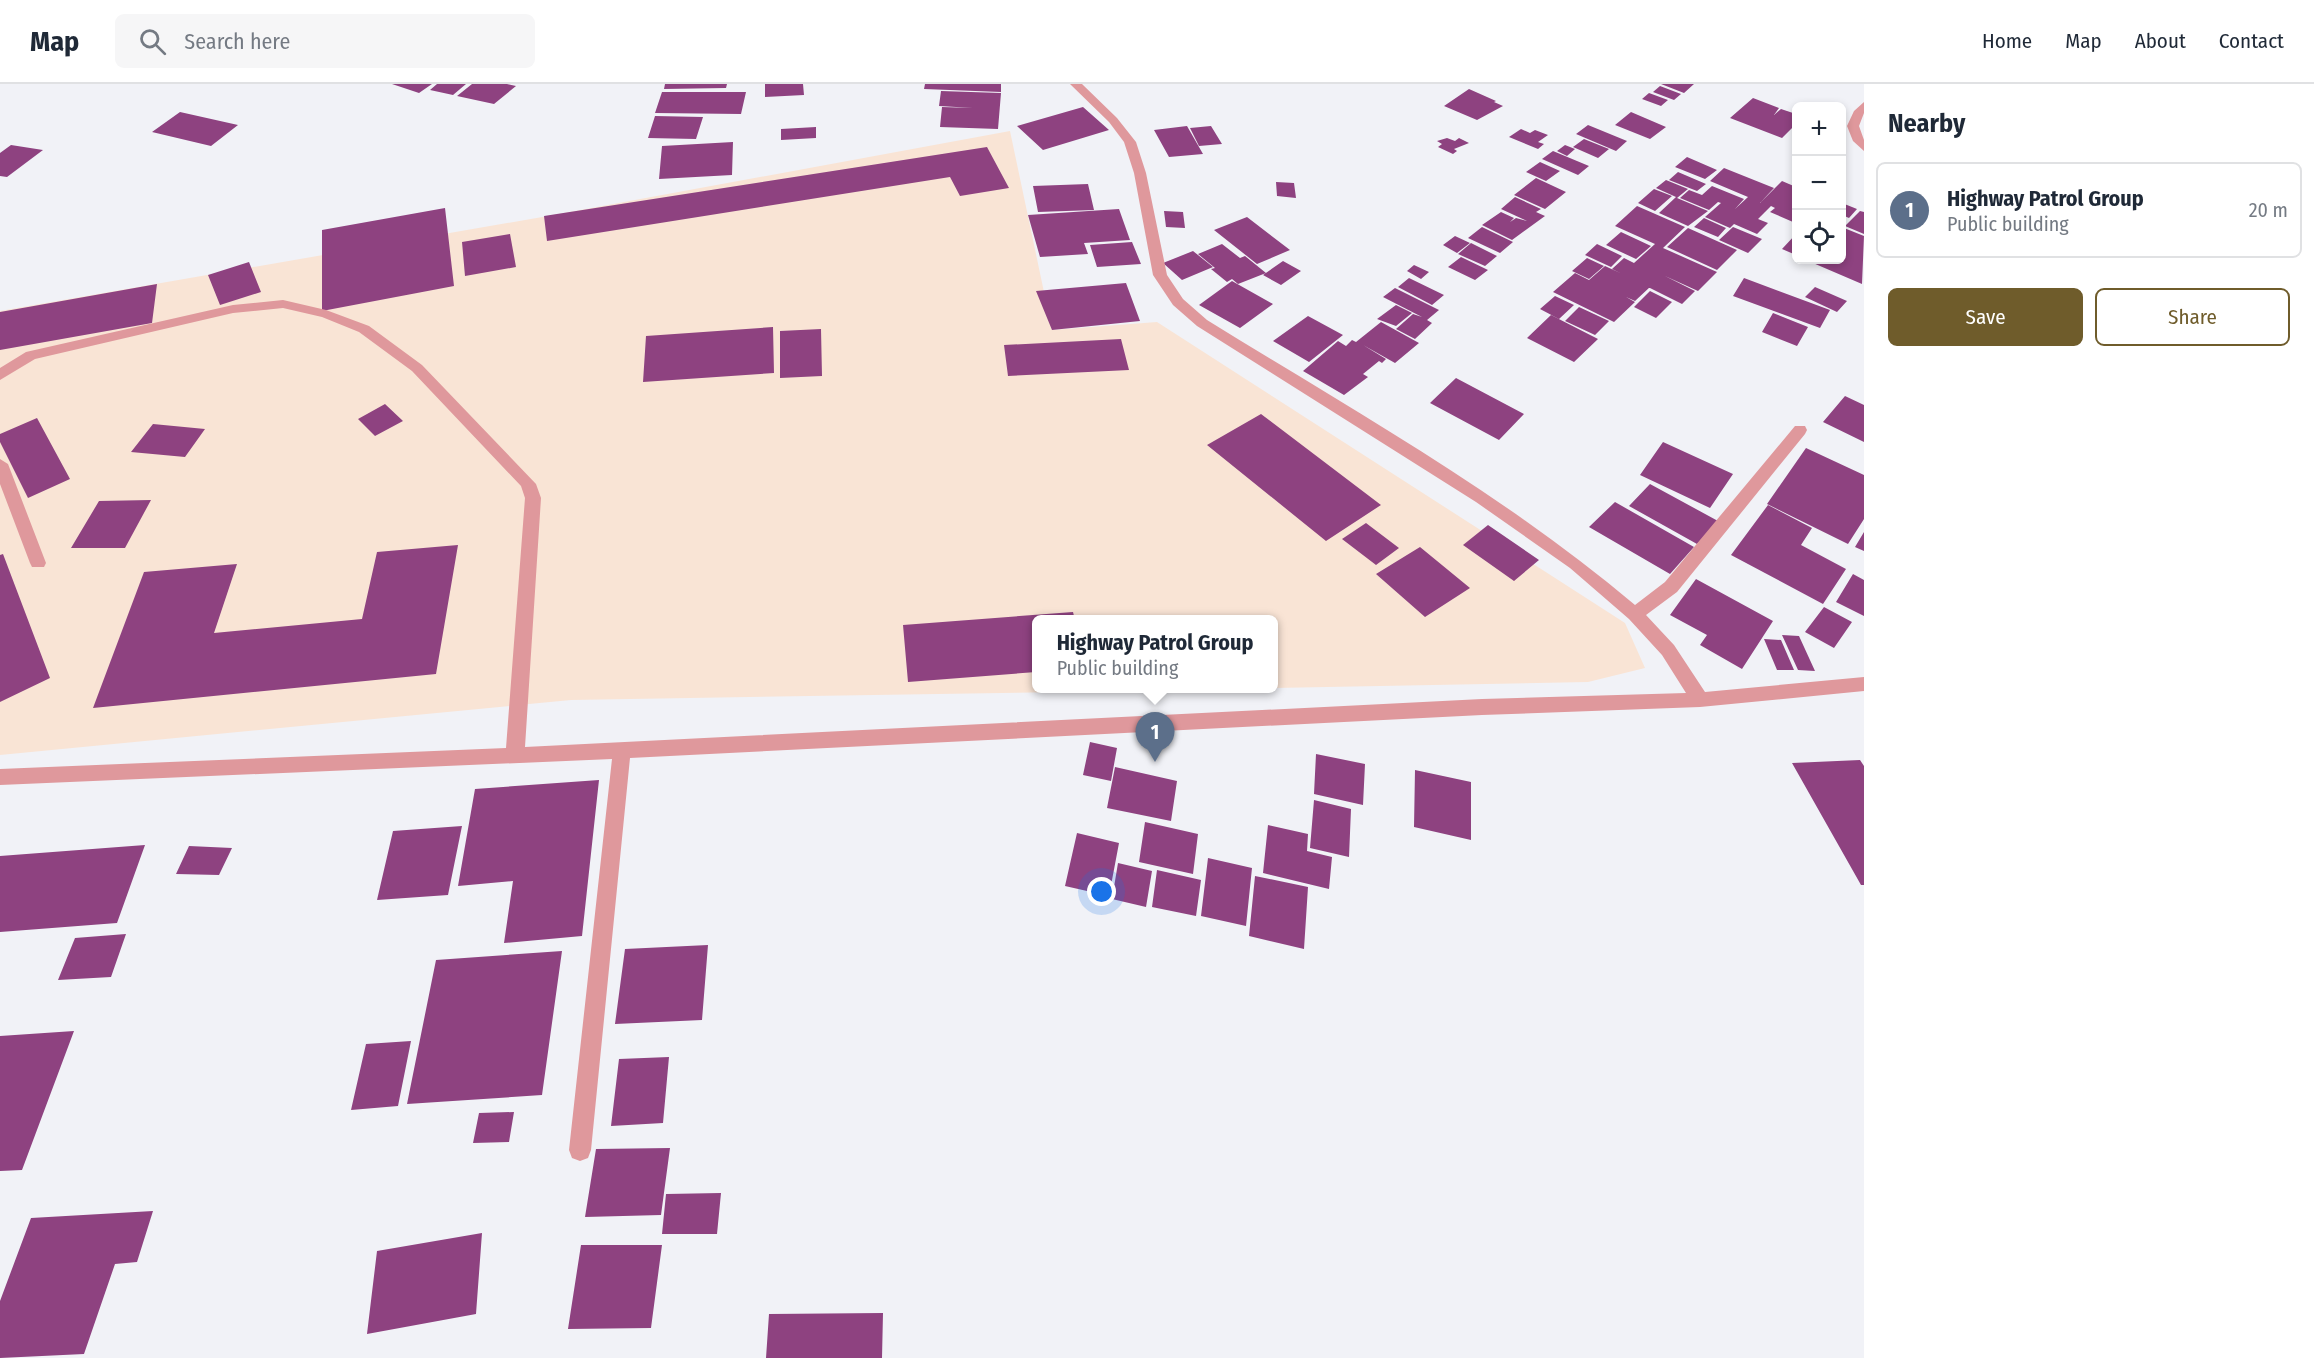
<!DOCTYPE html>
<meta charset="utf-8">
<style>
:root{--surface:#fff;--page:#f6f6f7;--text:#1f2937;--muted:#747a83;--line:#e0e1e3;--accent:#6f5c2b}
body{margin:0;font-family:"Fira Sans Condensed",sans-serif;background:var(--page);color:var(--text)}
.controls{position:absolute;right:18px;top:18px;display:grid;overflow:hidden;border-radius:9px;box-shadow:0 3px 9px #0003}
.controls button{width:54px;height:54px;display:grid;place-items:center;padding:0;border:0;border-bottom:2px solid var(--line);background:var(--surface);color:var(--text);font:30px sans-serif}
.you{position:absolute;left:1102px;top:808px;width:21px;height:21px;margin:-15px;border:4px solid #fff;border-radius:50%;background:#1a73e8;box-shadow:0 0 0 9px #1a73e833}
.badge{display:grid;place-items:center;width:39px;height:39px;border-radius:50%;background:var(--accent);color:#fff;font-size:20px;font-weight:700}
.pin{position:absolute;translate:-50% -50px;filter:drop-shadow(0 2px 3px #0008)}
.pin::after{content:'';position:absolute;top:32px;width:21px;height:18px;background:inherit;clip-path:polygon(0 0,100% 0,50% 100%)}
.popup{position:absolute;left:1032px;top:531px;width:246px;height:78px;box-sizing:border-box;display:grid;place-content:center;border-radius:9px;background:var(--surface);filter:drop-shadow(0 2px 4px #0005);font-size:20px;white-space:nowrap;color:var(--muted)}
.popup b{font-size:22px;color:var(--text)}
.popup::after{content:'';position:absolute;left:50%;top:100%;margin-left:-12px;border:12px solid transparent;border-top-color:var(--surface)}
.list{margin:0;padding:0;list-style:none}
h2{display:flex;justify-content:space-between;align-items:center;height:78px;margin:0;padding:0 24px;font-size:26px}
h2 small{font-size:20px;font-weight:400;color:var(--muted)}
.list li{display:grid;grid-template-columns:39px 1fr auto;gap:18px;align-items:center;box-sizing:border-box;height:96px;margin:0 12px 12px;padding:0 12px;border:2px solid var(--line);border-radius:9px}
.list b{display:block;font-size:22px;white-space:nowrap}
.list p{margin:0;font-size:20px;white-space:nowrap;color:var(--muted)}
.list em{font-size:20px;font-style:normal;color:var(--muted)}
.actions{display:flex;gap:12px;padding:18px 24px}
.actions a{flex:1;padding:14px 0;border:2px solid var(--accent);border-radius:9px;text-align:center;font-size:21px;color:var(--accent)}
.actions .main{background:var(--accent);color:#fff}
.icon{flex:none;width:33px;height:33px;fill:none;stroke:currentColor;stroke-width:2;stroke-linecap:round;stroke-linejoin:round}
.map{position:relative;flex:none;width:1864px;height:1274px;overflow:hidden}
header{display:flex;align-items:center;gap:36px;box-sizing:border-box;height:84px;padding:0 30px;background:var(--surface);border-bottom:2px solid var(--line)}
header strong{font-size:28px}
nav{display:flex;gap:33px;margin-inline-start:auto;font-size:21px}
.search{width:420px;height:54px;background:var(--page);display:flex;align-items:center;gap:15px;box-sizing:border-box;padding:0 21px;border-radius:9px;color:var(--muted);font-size:22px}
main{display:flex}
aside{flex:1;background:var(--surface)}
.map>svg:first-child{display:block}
.education{fill:#f9e4d5}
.building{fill:#8e4280}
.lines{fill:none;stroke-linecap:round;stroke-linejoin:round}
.minor{fill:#df989c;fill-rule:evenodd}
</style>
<header>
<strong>Map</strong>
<div class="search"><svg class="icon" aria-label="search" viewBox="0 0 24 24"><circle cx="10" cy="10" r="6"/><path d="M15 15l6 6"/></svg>Search here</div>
<nav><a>Home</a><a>Map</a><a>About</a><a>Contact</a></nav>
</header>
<main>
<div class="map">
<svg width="1864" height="1274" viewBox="0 0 1864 1274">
<rect width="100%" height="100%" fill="#f1f2f7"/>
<path class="education" d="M1010,47L1052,246L1157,238L1625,539L1645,584L1588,598L1274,604V536H1036V604L1241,605L571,616L0,671V227L548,132Z"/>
<path class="building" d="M392,0H432L419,9Z
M437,0H466L453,11L430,6Z
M472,0H507L516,2L494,20L457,12Z
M665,0H727L726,4L664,5Z
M765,0H803L804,11L765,13Z
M925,0H1001V8L924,5Z
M1661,0H1694L1684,9Z
M1660,2L1681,10L1674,16L1653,8Z
M1469,5L1496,17L1494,18L1503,22L1477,36L1444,22Z
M941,7L1001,9L998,45L940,43L942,23L973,24L939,22Z
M662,8H746L741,30L655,29Z
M1649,9L1668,16L1661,22L1642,15Z
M1753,14L1779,24L1774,31L1781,25L1796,30V40L1782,54L1730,34Z
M1083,23L1109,46L1043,66L1017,42Z
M180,28L238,41L211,62L152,48Z
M1631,28L1666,43L1650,55L1615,41Z
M655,32L703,33L696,55L648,54Z
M1588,41L1627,57L1616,67L1576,50Z
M1187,42L1203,70L1169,73L1154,46Z
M1211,42L1222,60L1199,62L1190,44Z
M816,43V54L781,56V45Z
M1521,45L1530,49L1535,46L1548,51L1538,58L1544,60L1538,65L1509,53Z
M1447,54L1455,57L1459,54L1469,59L1454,65L1457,67L1453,70L1438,63L1442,60L1437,57Z
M1584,55L1609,65L1598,74L1573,63Z
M733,58L732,91L659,95L662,62Z
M11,61L43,66L7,93L0,92V69Z
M1565,61L1575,65L1567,72L1557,67Z
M987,63L1009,104L960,112L950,93L547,157L544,132Z
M1553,67L1589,82L1578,91L1542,75Z
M1687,73L1717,86L1705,95L1675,83Z
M1540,78L1560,87L1546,97L1526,88Z
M1724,84L1774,104L1760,119L1782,97L1796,103V134L1793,138L1770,128L1775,124L1771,122L1758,135L1768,139L1757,150L1734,140L1730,144L1705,133L1721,119L1718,118L1709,126L1680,114L1689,106L1702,111L1712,102L1744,115L1735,125L1748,113L1710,97Z
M1678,88L1706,100L1697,107L1669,96Z
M1536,94L1566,108L1545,125L1514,111Z
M1666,96L1688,105L1677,114L1708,127L1688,142L1659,129L1676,113L1656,104Z
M1276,98L1294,99L1296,114L1277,112Z
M1088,100L1094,126L1038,128L1033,102Z
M1654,105L1672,112L1655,127L1638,119Z
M1515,113L1541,125L1536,128L1545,132L1512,156L1482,141L1501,128L1514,134L1510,138L1516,134L1527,137L1501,125Z
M1842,119L1857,125L1849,134L1842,131Z
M1637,122L1685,143L1663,164L1717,188L1698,207L1665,192L1695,207L1682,220L1612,185L1624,174L1634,179L1655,160L1615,142Z
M445,124L454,202L322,227V146Z
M1119,125L1130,156L1084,159L1088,170L1040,173L1028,131Z
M1164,127L1183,128L1185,144L1166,143Z
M1860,127L1864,128V150L1845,142Z
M1247,133L1290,166L1257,180L1214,146Z
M1704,134L1726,144L1718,153L1694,143Z
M1482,143L1513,158L1500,169L1468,154Z
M1733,143L1762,155L1748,169L1719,156Z
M1688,144L1737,166L1717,186L1667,163Z
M1844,144L1864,152L1862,200L1806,176H1842Z
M1621,148L1651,162L1636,175L1606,161Z
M510,150L516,183L465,192L462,158Z
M1796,150V171L1782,165Z
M1455,152L1470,159L1457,169L1443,161Z
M1132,158L1141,180L1097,183L1090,161Z
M1471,159L1497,172L1485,182L1458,170Z
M1222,160L1240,174L1245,172L1266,189L1238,200L1232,195L1227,198L1211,185L1215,184L1198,170Z
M1597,160L1622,172L1611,183L1585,171Z
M1193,167L1213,183L1182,196L1163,179Z
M1461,173L1488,186L1475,196L1448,183Z
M1587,174L1604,182L1589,195L1572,187Z
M1283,177L1301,187L1281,201L1263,191Z
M249,178L261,208L220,221L208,191Z
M1414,181L1429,188L1421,195L1407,187Z
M1605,182L1650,203L1635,217L1626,213L1635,218L1614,238L1553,208L1575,189L1589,196Z
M1409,194L1444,211L1432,221L1398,203Z
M1744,194L1830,226L1820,244L1733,212Z
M1232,197L1273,220L1240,244L1199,221Z
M1126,199L1140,237L1052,246L1036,207Z
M157,200L152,239L0,266V228Z
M1815,203L1847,217L1837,228L1805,213Z
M1395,204L1439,226L1427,236L1432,239L1415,255L1396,245L1413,230L1422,233L1383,213Z
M1650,207L1672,218L1656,234L1634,223Z
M1555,212L1574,221L1559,235L1540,225Z
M1396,221L1412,229L1396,242L1377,235Z
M1579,223L1609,237L1595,251L1565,237Z
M1773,229L1808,243L1797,262L1762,248Z
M1551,231L1598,255L1574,278L1527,254Z
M1308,232L1343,251L1309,278L1273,257Z
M1381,238L1419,259L1395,279L1363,261L1386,275L1382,279L1379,277L1363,290L1368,293L1344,311L1303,287L1338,257L1346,262L1352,256L1356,258Z
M773,243L774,289L643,298L646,252Z
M821,245L822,292L780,294V247Z
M1121,255L1129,286L1008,292L1004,261Z
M1456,294L1524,330L1499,356L1430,319Z
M1845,312L1864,321V358L1823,338Z
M385,320L403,337L375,352L358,335Z
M1261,330L1381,421L1326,457L1207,361Z
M37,334L70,395L28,414L0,358V350Z
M153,340L205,345L185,373L131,368Z
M1663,358L1733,390L1710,424L1640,391Z
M1806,364L1864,391V435L1848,460L1767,420Z
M1650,400L1718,437L1697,460L1629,422Z
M151,416L125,464H71L99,417Z
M1615,418L1694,463L1670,490L1589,443Z
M1768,421L1812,444L1801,461L1846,485L1823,520L1731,471Z
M1366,439L1399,464L1376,481L1342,455Z
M1488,441L1539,476L1514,497L1463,461Z
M1864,448V467L1855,463Z
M458,461L436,590L93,624L144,488L237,480L214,549L362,535L377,468Z
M1420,463L1470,504L1425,533L1376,490Z
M3,470L50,594L0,618V471Z
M1853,490L1864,496V532L1836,518Z
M1696,495L1773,537L1742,585L1700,561L1707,551L1670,531Z
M1824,523L1852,538L1834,564L1805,548Z
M1073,528L1075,536H1036V588L908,598L903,541Z
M1782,551L1799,552L1815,587L1798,586Z
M1764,555L1781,556L1794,586H1777Z
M1090,658L1117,664L1111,697L1083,691Z
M1316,670L1365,680L1363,721L1314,710Z
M1860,676L1864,682V801H1861L1792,679Z
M1115,683L1177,697L1171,737L1107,724Z
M1415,686L1471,698V756L1414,743Z
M599,696L582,852L504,859L513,797L458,802L475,705Z
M1314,716L1351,725L1349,773L1310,764Z
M1145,738L1198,750L1193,790L1139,778Z
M1268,741L1308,750L1307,767L1332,773L1329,805L1263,789Z
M462,742L448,811L377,816L393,747Z
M1077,749L1119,759L1109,812L1065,802Z
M145,761L117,839L0,848V772Z
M189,762L232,764L219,791L176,790Z
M1208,774L1252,784L1246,842L1201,832Z
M1118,779L1152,787L1146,823L1112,815Z
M1157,786L1201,796L1196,832L1152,823Z
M1255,792L1308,803L1304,865L1249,852Z
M126,850L111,893L58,896L75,854Z
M708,861L702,936L615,940L625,865Z
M562,867L542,1011L407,1020L436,876Z
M74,947L22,1086L0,1087V952Z
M411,957L398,1022L351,1026L366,960Z
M669,973L663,1039L611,1042L619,975Z
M514,1028L509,1058L473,1059L479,1029Z
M670,1064L661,1131L585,1133L596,1065Z
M721,1109L717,1150H662L666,1110Z
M153,1127L137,1178L115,1180L84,1270L0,1274V1217L31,1134Z
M482,1149L476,1230L367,1250L377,1167Z
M581,1161H662L651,1244L568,1245Z
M883,1229L882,1274H766L769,1230Z"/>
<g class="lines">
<path class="minor" d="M1070,0H1082L1117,34L1136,58L1146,89L1167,191L1183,215L1207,236C1352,326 1504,410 1635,521L1665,498L1795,342H1805L1807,346L1805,350L1677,508L1646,531L1674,561L1705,608L1864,593V607L1700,623L1482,631L630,674L591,1066L588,1074L580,1077L572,1074L569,1066L612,675L0,701V685L506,664L525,414L521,402L412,287L359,248L322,233L283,224L233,229L35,275L0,296V284L26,268L233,221L283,216L326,226L369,242L422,281L536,400L541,414L525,663L1482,615L1686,609L1662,571L1629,535L1570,484L1476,418L1197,242L1173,221L1153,191L1134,89L1124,58L1109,38Z
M1864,18V29L1859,42L1864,56V67L1853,57L1847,42L1854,27Z
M0,375L8,380L46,479L44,483H32L30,479L0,400Z"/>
</g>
</svg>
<div class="controls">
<button>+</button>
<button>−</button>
<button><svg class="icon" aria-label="locate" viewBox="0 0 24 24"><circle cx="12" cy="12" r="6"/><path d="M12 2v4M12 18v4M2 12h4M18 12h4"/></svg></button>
</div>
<div class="you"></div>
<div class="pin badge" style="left:1155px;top:678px;background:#5c6f8a">1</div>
<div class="popup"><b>Highway Patrol Group</b>Public building</div>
</div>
<aside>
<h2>Nearby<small></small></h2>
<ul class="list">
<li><span class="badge" style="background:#5c6f8a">1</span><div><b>Highway Patrol Group</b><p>Public building</p></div><em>20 m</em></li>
</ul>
<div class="actions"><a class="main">Save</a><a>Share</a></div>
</aside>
</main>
